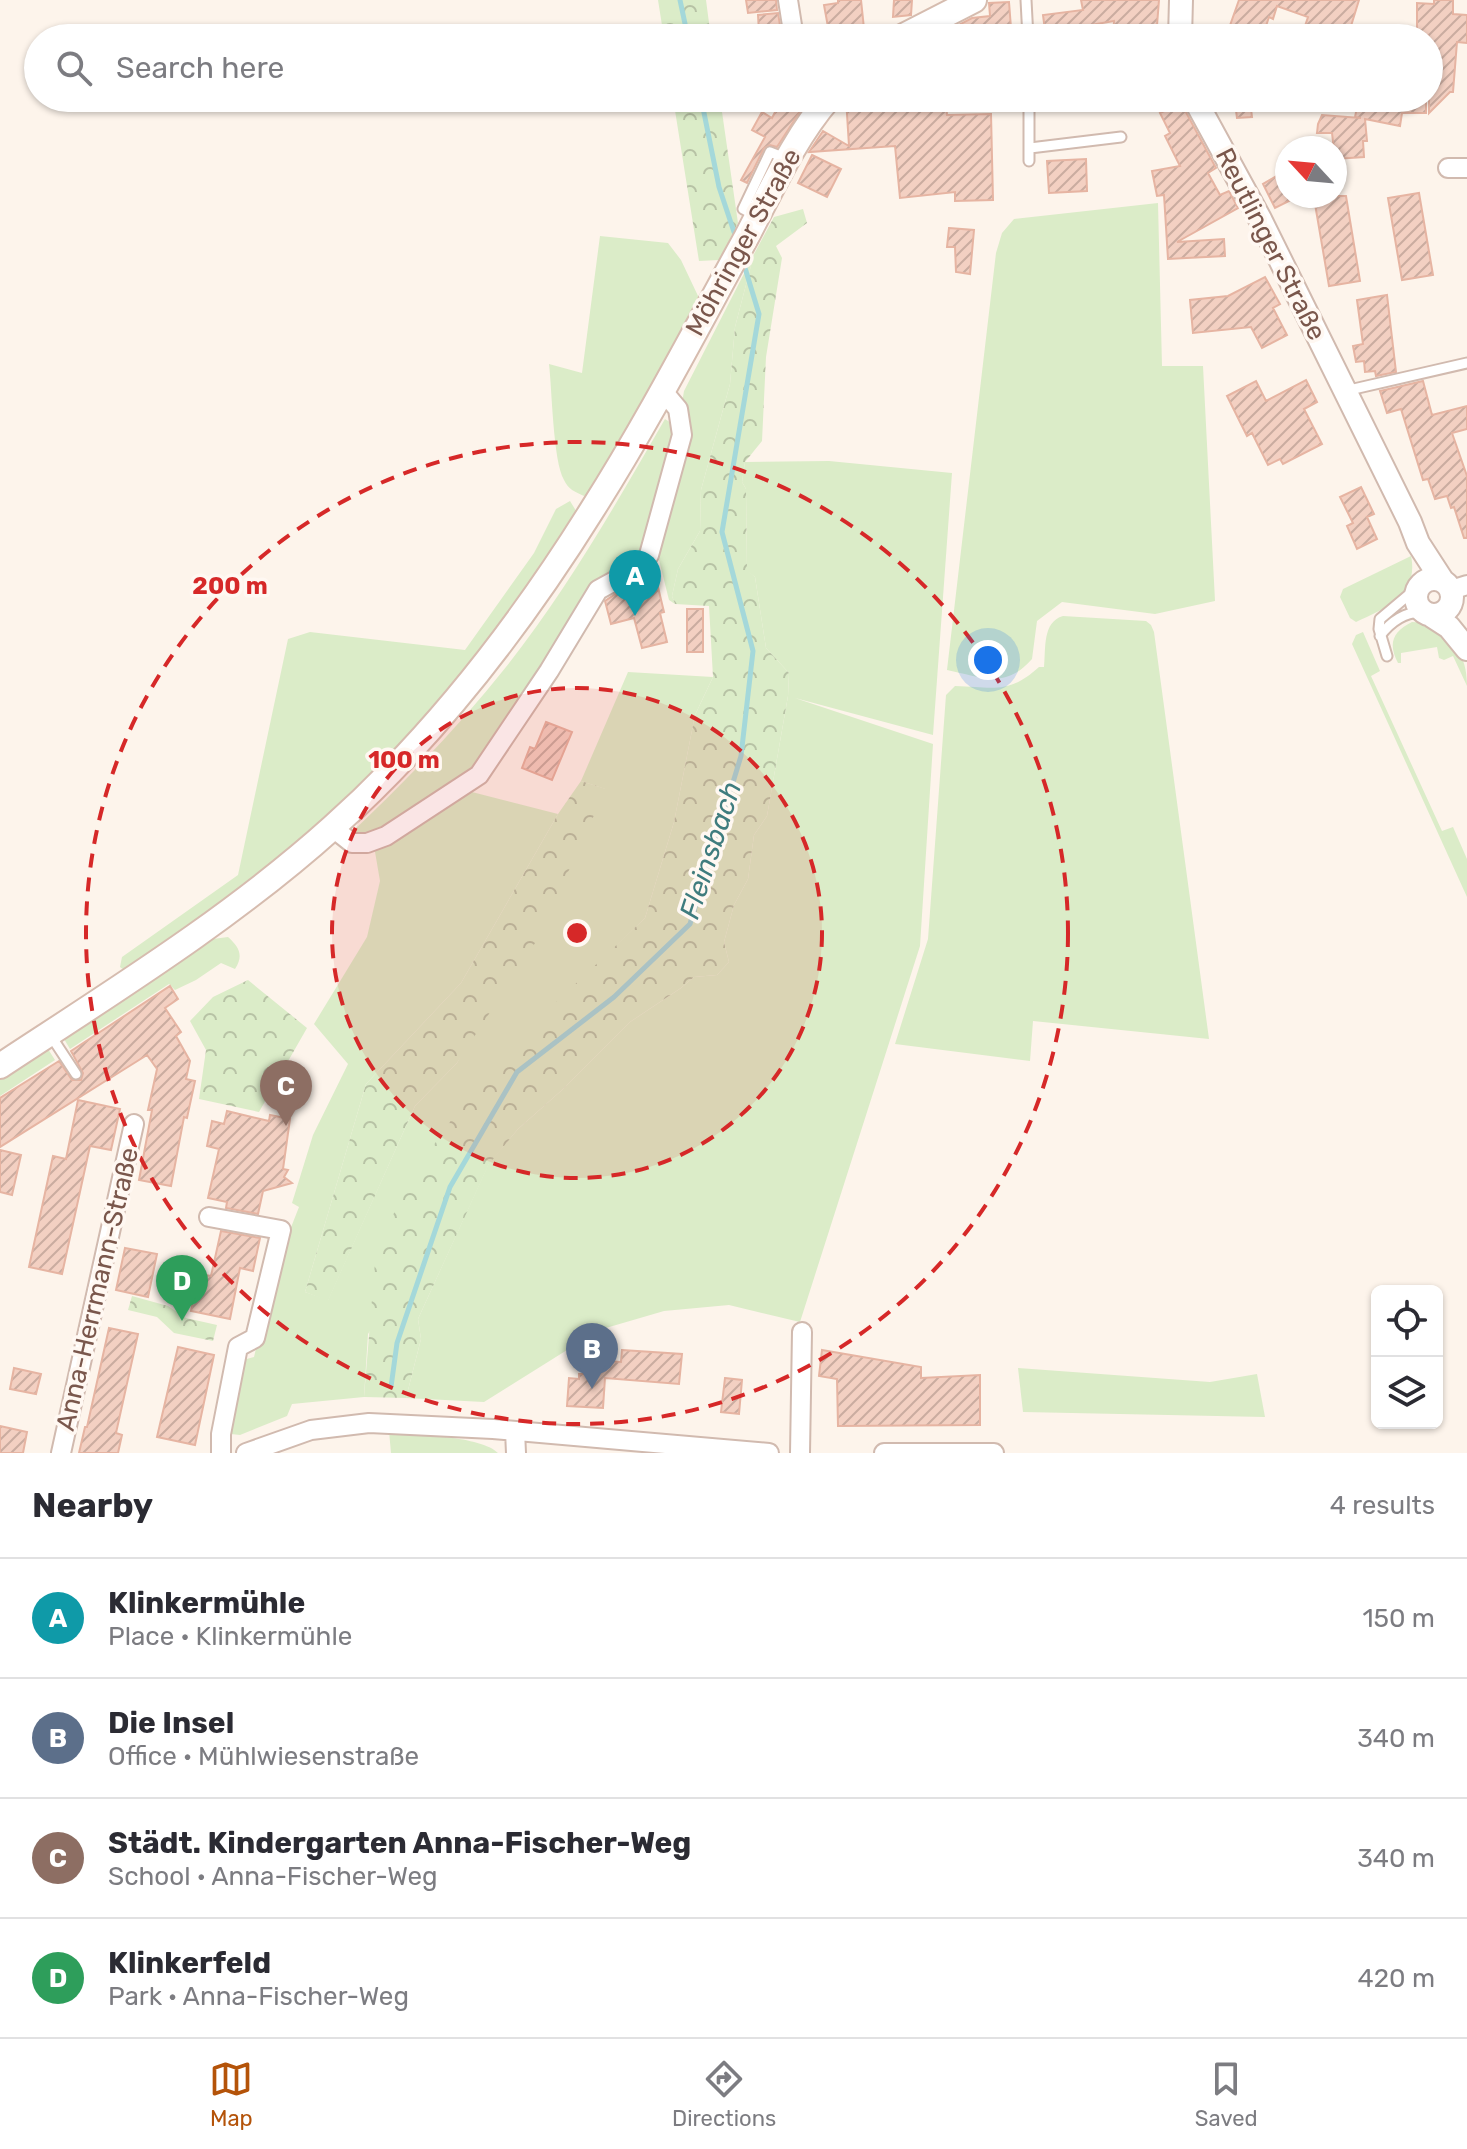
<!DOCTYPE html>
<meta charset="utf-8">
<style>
:root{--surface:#fff;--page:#f2f2f3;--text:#2b2b33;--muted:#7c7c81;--line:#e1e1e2;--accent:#b45309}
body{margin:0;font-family:Rubik,sans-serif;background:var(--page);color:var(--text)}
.controls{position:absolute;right:24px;bottom:24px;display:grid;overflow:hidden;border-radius:12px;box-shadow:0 2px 6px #0004}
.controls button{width:72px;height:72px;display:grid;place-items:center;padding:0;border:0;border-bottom:2px solid var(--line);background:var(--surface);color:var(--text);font:40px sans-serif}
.compass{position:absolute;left:1275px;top:136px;width:72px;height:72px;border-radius:50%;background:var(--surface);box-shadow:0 2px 6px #0004;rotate:296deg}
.you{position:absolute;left:988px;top:660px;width:28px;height:28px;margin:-20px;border:6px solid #fff;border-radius:50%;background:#1a73e8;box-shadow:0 0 0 12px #1a73e833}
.badge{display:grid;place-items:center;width:52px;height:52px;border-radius:50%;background:var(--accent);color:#fff;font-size:26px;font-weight:700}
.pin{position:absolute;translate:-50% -66px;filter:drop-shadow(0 2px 4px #0008)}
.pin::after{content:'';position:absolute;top:42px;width:28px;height:24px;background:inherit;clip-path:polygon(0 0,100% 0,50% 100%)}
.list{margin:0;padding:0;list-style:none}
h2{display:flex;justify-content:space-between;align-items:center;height:104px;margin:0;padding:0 32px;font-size:34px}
h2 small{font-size:26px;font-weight:400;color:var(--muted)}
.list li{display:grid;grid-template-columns:52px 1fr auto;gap:24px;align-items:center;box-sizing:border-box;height:120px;padding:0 32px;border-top:2px solid var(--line)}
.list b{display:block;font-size:30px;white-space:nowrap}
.list p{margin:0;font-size:26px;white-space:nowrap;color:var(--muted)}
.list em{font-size:26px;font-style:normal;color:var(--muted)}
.icon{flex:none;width:44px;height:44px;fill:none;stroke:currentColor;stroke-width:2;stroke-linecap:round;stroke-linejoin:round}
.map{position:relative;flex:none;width:1467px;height:1453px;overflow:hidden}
.search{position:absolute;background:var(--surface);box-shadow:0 2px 6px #0004;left:24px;right:24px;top:24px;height:88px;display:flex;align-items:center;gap:20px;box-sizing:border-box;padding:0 28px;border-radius:44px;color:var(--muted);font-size:30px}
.sheet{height:584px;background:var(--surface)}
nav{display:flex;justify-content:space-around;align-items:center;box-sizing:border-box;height:112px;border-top:2px solid var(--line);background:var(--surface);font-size:22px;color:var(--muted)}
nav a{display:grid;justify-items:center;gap:4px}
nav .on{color:var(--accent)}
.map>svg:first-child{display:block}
.green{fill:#dbecc8}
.forest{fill:url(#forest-crowns)}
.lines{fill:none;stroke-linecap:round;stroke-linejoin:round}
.stream{stroke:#a4d8da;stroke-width:5}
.building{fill:url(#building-hatch);stroke:#e6b4a2;stroke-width:2}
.service-casing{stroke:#d1baaf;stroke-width:13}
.minor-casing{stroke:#d1baaf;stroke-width:22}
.tertiary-casing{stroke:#d1baaf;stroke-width:26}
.secondary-casing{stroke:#d6bcaf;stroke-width:28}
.service{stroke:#fff;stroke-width:9}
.minor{stroke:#fff;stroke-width:18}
.tertiary{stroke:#fff;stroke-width:22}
.secondary{stroke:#fff;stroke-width:24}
.ring{fill:none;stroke:#d62828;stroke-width:4;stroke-dasharray:14 10}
.labels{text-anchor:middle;stroke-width:7;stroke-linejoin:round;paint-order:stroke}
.street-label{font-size:26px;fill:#7a574c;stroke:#fff8f2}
.water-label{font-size:28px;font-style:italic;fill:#3f7c7e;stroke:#fff8f2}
.centre{fill:#d62828;stroke:#fff8f2;stroke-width:4}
.ring-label{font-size:24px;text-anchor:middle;font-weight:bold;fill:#d62828;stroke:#fff8f2;stroke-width:7;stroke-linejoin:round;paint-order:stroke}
</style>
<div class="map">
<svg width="1467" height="1453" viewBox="0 0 1467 1453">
<defs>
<pattern id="forest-crowns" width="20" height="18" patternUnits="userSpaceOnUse" patternTransform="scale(2)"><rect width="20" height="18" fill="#dbecc8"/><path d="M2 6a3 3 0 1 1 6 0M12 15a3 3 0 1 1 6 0" fill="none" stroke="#b7c2a5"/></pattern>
<pattern id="building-hatch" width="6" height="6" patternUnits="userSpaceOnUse" patternTransform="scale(2)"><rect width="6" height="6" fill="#f3d0c2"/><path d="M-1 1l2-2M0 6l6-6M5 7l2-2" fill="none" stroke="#caaca0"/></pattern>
</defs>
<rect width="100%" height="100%" fill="#fdf4eb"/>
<path class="green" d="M1158,203L1162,366H1203L1215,601L1155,614L1062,602L1037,621L1032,659C1005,690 982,677 947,670L996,253L1002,233L1014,219Z
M600,236L668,243L681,260L699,298L592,493L584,496C575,492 568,489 564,480C553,461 552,389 549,364L582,373Z
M754,254L735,327L730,384L701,490L700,531L678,569L672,596L675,604L669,600L657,552L684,391Z
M665,419L671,423L673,431L645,545L637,560L598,583L474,770L455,786L364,839L351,833C406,781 459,726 506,667C567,590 616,504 665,419Z
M829,461L952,473L933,735L795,698L933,744L920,946L800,1322L729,1305L664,1311L599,1330L484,1402L406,1398L421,1339L418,1319L489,1163L518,1129L562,1090L630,1022L681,988L694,977L717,975L729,962L724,942L734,905L748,879L754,835L767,816L788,696L789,673L766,648L755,577L747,571L746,489L742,482L745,462Z
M570,501L578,514C522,596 467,677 399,750C319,837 222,905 124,970L120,967L122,957L238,875L288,639L310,632L465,650L534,553L556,509Z
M1411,556C1419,594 1387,608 1356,622L1350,618L1340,597L1343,589Z
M1063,616L1146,621L1151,625L1154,632L1209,1039L1033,1021L1030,1061L895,1044L928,939L946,695L955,686C993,687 1008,695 1039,667H1044C1046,649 1042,622 1063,616Z
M1412,622L1429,623C1453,646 1467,651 1467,686L1453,656L1444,660L1439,658L1437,647L1401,653V663H1398C1388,644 1392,632 1412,622Z
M1363,632L1380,671L1371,676L1442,831L1453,827L1467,859V897L1352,644L1356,635Z
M628,672L713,677L695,715L674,822L645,918L609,953L368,1334L364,1397L292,1404L287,1416L240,1435L231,1434L227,1423L239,1361L254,1357L277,1263L299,1207L292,1203L313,1135L348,1064L314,1024L367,937L380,881L374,846L401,838L468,791L558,814L461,983L366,1084L305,1292L328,1300L415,1106L457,1063L605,789L581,781Z
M228,937C239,947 244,955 235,969L221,963L196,980L175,990L169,984L70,1049L64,1039L213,939Z
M48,1049L55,1060L0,1096V1080Z
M1018,1368L1210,1382L1257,1374L1265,1417L1023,1412Z
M389,1431C414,1435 482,1436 498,1453H391Z"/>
<path class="forest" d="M658,0H706L711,38H664Z
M673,98H720L738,223L719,260L699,261Z
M803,209L807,223L776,246L782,258L766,357L762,441L745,462L742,482L746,489L747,570L755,577L766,648L789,673L788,696L767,816L754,835L748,879L734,905L724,942L729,962L717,975L694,977L681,988L630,1022L562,1090L518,1129L489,1164L418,1319L421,1339L406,1398L364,1397L375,1262L404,1187L491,1064L645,918L674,822L695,715L713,677L709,606L675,604L672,596L678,569L700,531L701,490L730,384L735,327L754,254L774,217Z
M581,781L606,789L537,940L457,1063L415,1106L328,1301L305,1292L366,1084L461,983L558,814Z
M248,980L307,1028L259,1112L199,1099L206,1050L190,1021L213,997Z
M132,1296L168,1306L186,1318L217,1325L213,1341L174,1333L157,1317L128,1310Z"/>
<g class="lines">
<path class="stream" d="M680,0L688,38
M701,98L719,187L734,232
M391,1387L397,1343L450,1187L517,1072L614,997L690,924L741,756L753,651L722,532L759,314L745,268"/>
</g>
<path class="building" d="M746,0H776L777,10L748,13Z
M838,0H861L865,38H820L841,26L828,27L824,5L838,3Z
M894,0H912L911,15L893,17Z
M1081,0H1159L1156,38H1113L1114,21L1079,27L1080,38H1046L1043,15L1083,10Z
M1239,0H1359L1351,26L1381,31L1380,38H1301L1308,17L1277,6L1273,19L1269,17L1262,38H1238L1227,34Z
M1434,0H1453V14L1467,15V43L1457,42L1453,92H1450L1429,113V38L1428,35H1417V3L1434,4Z
M1009,2L1011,28L1004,29L1005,38H950L949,30L972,18L990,16L989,3Z
M778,13L781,31L759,32L758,15Z
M846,98H946L947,115L991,114L993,200L955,201V192L900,198L895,146L809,152L823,131L849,146Z
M1359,98H1426V113H1402L1400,126L1365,119L1367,141H1363L1364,157L1335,159L1332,133H1317L1318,124L1322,115L1361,118L1355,117Z
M782,99L801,110L777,147L770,145L764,148L747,183L741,180L765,137L752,130L762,112L772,118Z
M1250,100L1252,117L1237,118L1235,103Z
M1181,103L1216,168L1208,173L1220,195L1229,191L1238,208L1177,242L1224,239L1225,256L1168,259L1164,195L1157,196L1152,171L1180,166L1165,136L1170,133L1160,113Z
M812,155L841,169L827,197L798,183Z
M1086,159L1087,191L1049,193L1047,161Z
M1280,174L1287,187V196L1293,199L1275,208L1263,184Z
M1419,193L1433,275L1402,280L1388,198Z
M1322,196H1346L1360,281L1329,286L1315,204L1325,202Z
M949,228L974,230L970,274L956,272L955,247H947Z
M1265,277L1280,304L1273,308L1287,335L1262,348L1251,327L1193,333L1190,300L1228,296Z
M1387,295L1396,372L1376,376L1375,371L1365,372L1364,361L1356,362L1353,346L1363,344L1357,300Z
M1306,380L1317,402L1304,409L1322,444L1283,464L1280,459L1268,465L1252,433L1247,436L1227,396L1256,381L1266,401Z
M1423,381L1432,415L1467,406V429L1452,433L1467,476V538H1464L1454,507L1451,508L1447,496L1435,499L1428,479L1423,480L1401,409L1387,413L1380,391Z
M1361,487L1374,514L1367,517L1377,539L1357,549L1347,526L1353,523L1340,497Z
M657,583L664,612L660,613L667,642L642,648L634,618L611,624L605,601L617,593Z
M687,609H703V652H687Z
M546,722L572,732L552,780L522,768L530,747L535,749Z
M170,986L178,999L165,1008L181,1032L176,1036L190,1061L186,1079L195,1081L187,1118L184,1117L171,1186L139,1180L152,1110H148L157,1069L147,1055L0,1147V1098L59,1061L72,1080H81L83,1073L71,1051Z
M78,1100L120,1109L111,1150L90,1146L62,1274L29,1267L53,1156L66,1159Z
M227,1111L269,1121L270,1115L290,1119L283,1169L288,1170L284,1177L292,1183L263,1191L258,1214L226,1208L227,1202L208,1198L219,1149L207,1146L212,1121L224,1124Z
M0,1150L21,1155L12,1195L0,1192Z
M221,1231L260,1238L253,1271L240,1268L230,1319L191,1311L199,1274L211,1276Z
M125,1248L157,1254L148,1297L116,1290Z
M109,1328L138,1334L116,1433L122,1435L118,1453H79L85,1427H87Z
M178,1347L214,1355L195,1445L157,1437Z
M622,1350L682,1354L679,1384L605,1378L603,1408L567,1406L569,1378L579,1379V1374H583L584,1366H592V1360L621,1362Z
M822,1350L921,1367V1378L980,1375V1425L838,1426L837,1379L819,1376Z
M14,1368L41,1374L36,1394L10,1389Z
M725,1378L742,1380L739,1414L721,1412Z
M0,1426L27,1432L23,1453H0Z"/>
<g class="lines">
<g class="service-casing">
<path id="service" d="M1026,0L1028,38
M1030,148L1121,137
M1029,161V98
M757,216L743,209L770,152L785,158
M1345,391L1467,363
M1380,636C1390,622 1407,610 1424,613
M1387,656L1379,629L1380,619L1418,587
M51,1036L76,1074"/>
</g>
<g class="minor-casing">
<path id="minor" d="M788,0L794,38
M1448,168H1467
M1451,590L1467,585
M333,828L352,843H367L386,836L479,775L549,671L598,590L640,567L649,555L682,435L678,409L662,390
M209,1217L281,1230L255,1338L238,1347L221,1434V1453
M515,1431L516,1453
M61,1453L134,1124
M246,1453L311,1430L369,1423L493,1429L769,1453
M800,1453L802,1332
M884,1453H994"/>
</g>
<g class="tertiary-casing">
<path id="tertiary" d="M1180,38L1181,0
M1194,98L1260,219L1410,522L1418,543L1442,580
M1416 597a18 18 0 1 1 36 0a18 18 0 1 1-36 0Z
M1432,616L1449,627L1467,649"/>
</g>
<g class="secondary-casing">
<path id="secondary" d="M900,38L974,0
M0,1066C114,991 232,918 333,827C436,735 519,627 592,510C648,422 696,329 746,238C771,191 794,138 829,98"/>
</g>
<use href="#service" class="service"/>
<use href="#minor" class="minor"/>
<use href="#tertiary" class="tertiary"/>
<use href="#secondary" class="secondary"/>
</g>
<circle cx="577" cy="933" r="245" fill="#d62828" fill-opacity=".12"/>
<g class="ring">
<circle cx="577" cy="933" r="245"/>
<circle cx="577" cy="933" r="491"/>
</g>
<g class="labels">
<g class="street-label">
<text transform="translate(743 242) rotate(-61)" y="9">Möhringer Straße</text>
<text transform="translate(1271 244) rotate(63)" y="9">Reutlinger Straße</text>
<text transform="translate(97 1289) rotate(-77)" y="9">Anna-Herrmann-Straße</text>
</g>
<g class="water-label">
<text transform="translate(710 850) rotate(-72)" y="10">Fleinsbach</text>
</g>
</g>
<circle cx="577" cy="933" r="12" class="centre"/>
<g class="ring-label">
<text x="230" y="594">200 m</text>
<text x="404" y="768">100 m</text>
</g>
</svg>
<div class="controls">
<button><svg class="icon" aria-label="locate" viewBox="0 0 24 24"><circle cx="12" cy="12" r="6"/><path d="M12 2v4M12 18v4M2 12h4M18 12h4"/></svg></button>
<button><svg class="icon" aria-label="layers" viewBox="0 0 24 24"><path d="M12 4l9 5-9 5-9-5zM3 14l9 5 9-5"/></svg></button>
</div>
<svg class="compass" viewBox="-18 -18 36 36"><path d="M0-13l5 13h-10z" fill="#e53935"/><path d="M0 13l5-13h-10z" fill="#7c7c81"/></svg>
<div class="you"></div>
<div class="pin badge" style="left:635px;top:616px;background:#0f9aa8">A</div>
<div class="pin badge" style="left:592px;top:1389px;background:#5c6f8a">B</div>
<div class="pin badge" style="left:286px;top:1126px;background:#8d6e63">C</div>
<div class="pin badge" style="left:182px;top:1321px;background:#2e9e5b">D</div>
<div class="search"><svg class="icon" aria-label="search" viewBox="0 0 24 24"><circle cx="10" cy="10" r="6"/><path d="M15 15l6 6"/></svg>Search here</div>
</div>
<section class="sheet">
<h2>Nearby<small>4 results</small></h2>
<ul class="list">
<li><span class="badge" style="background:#0f9aa8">A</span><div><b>Klinkermühle</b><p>Place · Klinkermühle</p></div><em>150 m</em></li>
<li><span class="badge" style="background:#5c6f8a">B</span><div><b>Die Insel</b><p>Office · Mühlwiesenstraße</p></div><em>340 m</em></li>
<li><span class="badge" style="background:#8d6e63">C</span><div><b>Städt. Kindergarten Anna-Fischer-Weg</b><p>School · Anna-Fischer-Weg</p></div><em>340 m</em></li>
<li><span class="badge" style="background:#2e9e5b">D</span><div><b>Klinkerfeld</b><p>Park · Anna-Fischer-Weg</p></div><em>420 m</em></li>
</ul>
</section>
<nav>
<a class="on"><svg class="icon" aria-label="map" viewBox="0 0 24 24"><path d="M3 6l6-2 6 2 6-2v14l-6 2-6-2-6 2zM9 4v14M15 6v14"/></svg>Map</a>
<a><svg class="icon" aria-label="directions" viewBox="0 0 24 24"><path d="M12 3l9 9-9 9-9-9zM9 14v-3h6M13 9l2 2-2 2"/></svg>Directions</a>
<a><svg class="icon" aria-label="saved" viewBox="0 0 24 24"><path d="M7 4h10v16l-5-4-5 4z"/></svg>Saved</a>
</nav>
